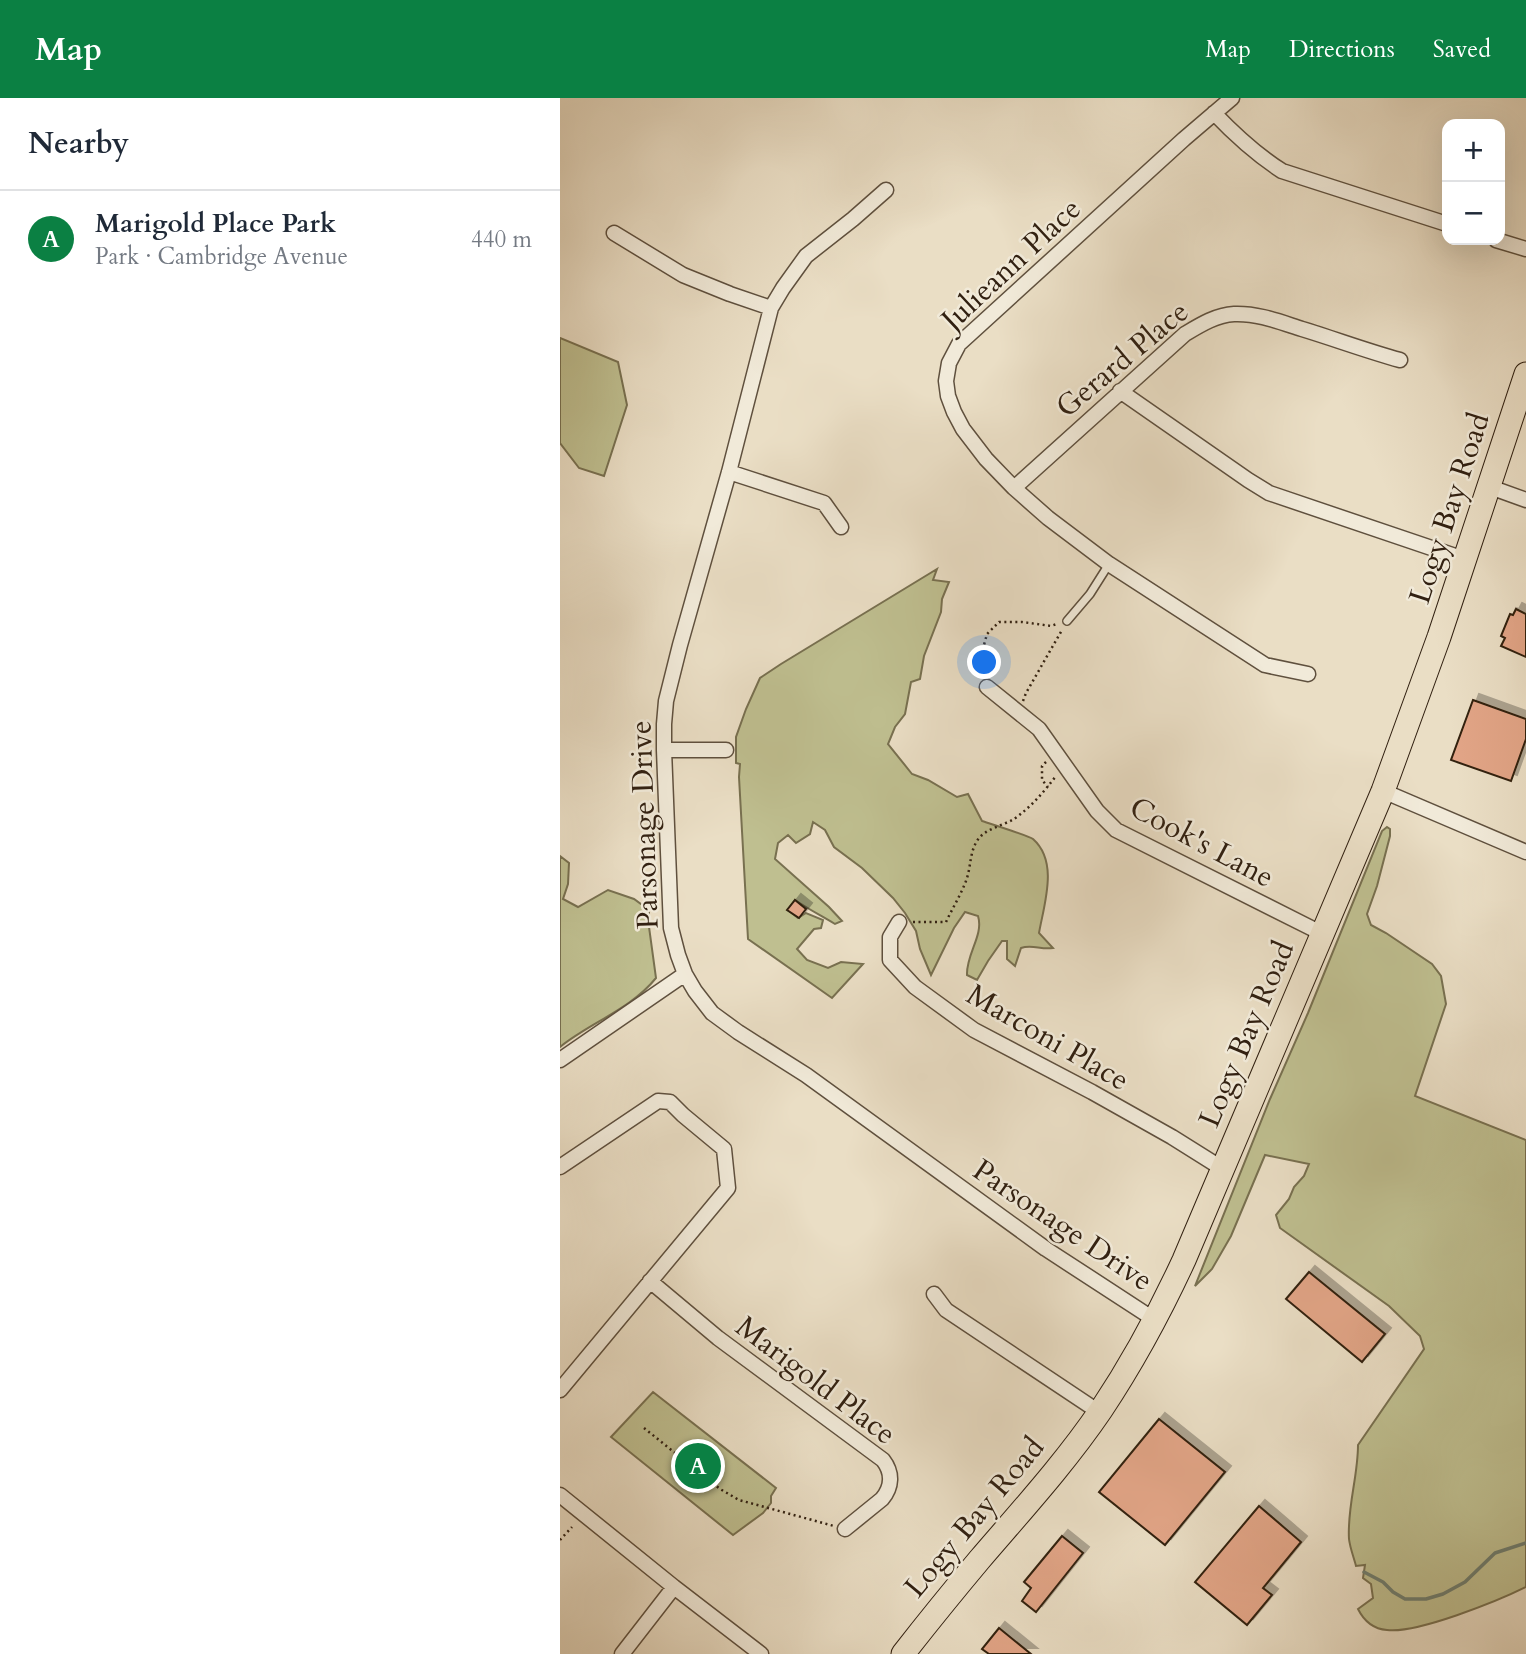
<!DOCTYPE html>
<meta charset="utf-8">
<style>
:root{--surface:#fff;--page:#f6f6f7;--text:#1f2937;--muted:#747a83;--line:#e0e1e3;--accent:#0b8043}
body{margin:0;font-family:Cardo,serif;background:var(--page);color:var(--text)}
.controls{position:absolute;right:21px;top:21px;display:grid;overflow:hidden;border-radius:14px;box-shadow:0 7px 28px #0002}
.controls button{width:63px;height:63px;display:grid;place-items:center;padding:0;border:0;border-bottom:2px solid var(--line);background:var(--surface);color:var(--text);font:35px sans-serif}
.you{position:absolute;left:425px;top:565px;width:24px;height:24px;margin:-18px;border:5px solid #fff;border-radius:50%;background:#1a73e8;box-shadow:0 0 0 10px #1a73e833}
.badge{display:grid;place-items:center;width:46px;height:46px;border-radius:50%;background:var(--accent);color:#fff;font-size:23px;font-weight:700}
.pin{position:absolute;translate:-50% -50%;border:4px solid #fff;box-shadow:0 2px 7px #0006}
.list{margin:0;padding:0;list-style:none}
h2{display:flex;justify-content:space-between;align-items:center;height:91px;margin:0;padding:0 28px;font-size:30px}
h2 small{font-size:23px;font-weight:400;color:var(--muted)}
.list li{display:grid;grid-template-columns:46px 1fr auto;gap:21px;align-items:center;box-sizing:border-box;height:98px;padding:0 28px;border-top:2px solid var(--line)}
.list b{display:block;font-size:26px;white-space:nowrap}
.list p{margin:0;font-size:23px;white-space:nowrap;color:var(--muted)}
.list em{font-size:23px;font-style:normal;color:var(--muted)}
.map{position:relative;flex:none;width:966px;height:1556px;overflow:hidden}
header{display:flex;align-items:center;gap:42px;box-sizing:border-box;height:98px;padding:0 35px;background:var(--accent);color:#fff}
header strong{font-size:33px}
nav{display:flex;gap:38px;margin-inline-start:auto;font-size:24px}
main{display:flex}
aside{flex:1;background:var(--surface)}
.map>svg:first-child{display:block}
.green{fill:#bfbf90;stroke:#787050;stroke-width:2}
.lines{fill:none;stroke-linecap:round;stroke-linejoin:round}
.stream{stroke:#6f7e70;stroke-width:3.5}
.building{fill:#e2a587;stroke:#312011;stroke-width:2;filter:url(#shadow)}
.lane-casing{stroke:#5f503e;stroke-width:10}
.street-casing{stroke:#5f503e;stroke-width:17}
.primary-casing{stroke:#312011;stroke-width:25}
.path{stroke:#312011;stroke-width:2.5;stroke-dasharray:2 3.5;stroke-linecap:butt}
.lane{stroke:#f1ead9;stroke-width:7}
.street{stroke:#f1ead9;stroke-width:14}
.primary{stroke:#eadec5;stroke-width:23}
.labels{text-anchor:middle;stroke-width:5;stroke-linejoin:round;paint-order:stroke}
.street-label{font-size:30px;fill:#312011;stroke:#f1ead9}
</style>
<header>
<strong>Map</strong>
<nav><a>Map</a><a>Directions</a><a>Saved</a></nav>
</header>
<main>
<aside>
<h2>Nearby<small></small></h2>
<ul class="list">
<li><span class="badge">A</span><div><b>Marigold Place Park</b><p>Park · Cambridge Avenue</p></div><em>440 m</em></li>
</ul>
</aside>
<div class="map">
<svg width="966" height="1556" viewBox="0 0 966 1556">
<defs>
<filter id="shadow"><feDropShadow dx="6" dy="-6" stdDeviation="0" flood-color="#0004"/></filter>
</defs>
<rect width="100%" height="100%" fill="#eadec5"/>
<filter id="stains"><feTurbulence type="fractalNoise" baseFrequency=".00286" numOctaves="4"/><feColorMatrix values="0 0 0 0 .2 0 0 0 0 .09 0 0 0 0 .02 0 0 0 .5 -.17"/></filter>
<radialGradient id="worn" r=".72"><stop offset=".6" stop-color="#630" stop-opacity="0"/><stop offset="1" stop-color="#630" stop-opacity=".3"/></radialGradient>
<path class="green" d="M0,240L58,264L67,307L44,378L19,370L0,345Z
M377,471L373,482L389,484L382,501L381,514L364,558L360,581L351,584L345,616L335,629L328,646L352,676L368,682L397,699L408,696L422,723C431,726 469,738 473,741C499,764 484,806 479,835L493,850C481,852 472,846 461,850L455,868L447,861V843H442L428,863L417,882L407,877C406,856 424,837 418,818L405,814L394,830L371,877L360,851L356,833L345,815L333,800L302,770L274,749L265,732L253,724L250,736L236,745L228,737L218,745L215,761L269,809L282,823L275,826C262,818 248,811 235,802L228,812L238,820L246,815L263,822L261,830L254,831L237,851L247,862L268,870L281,864L303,866L272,900L188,841L179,679L180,666L176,665V639L186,611L200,580L221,566Z
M827,729L830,731V738L817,788L807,816L811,827L826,835L872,866L881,878L886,906L855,998L966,1042V1489C938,1503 856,1536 827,1532C814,1531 804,1523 798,1511L813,1500L811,1486L803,1480L805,1467L796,1468C794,1460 790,1450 789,1441C787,1409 798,1379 798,1347L864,1251L860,1238L829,1208L720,1130L716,1117L729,1101L734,1089L744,1078L749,1066L705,1057L671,1138L652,1171L635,1188L710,1001L748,915L822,733Z
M0,758L9,765L8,786L3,801L18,809L48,792L74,801L89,812V829L96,880C70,912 31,924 0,949Z
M93,1294L216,1390L211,1398V1405L203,1415L173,1437L51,1339Z"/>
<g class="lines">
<path class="stream" d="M804,1474L823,1484L833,1494L845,1501H866L883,1496L905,1484L935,1455L966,1445"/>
</g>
<path class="building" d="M956,511L966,516V559L941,548L945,540L941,538L950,516L953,517Z
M913,602L966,621V641L951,683L891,662Z
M235,802L246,811L239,820L227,812Z
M749,1174L825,1236L802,1264L726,1201Z
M599,1321L665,1374L605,1447L539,1394Z
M699,1408L741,1444L703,1490L712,1497L687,1527L635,1484Z
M502,1438L523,1455L476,1514L462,1503L471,1490L464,1484Z
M439,1530L471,1556H429L422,1551Z"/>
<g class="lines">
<g class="lane-casing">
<path id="lane" d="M507,523L530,496L549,466"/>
</g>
<g class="street-casing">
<path id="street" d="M672,0L624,41L399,246L389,265L386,283L388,298L394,314L403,331L426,361L454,390L488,420L549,466L705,567L748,576
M654,15C675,37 697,57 722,73L887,126
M326,92L293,121L246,158L223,190L211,210L169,374L120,547L106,603L104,626V652L111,830L118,857L125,876L135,893L152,915L178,934L246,977L486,1151L595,1222
M54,135L123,177L170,196L211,210
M936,142L966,151
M560,293L688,382L709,395L904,461
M169,374L264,405L281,429
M930,389L966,402
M454,390L625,236C640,227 656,217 674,216C698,215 720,224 742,231C775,241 807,253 840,262
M427,589L479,631L537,713L556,732L763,836
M104,652H166
M823,693L966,754
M339,824L330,839V862L355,889L414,932L532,994L612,1039L663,1071
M0,962L125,876
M0,1069L98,1003L110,1004L123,1017L164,1051L168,1090L0,1292
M90,1183L158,1240L323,1362C333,1375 332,1389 322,1401L285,1431
M374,1196L386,1212L539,1314
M0,1397L114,1489L201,1556
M62,1556L114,1489"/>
</g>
<g class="primary-casing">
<path id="primary" d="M343,1556C368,1524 394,1492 420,1461C462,1412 505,1365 541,1312C573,1264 600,1214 624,1162L823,693L879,539L966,276"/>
</g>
<path class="path" d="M423,578L419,565L427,536L439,524H462L491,528L497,526
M463,603L466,595L502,532
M486,664L482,668V682L488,689
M353,824H386C393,809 402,795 407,780C411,767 410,754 417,743C424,731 442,728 454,721C471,709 483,695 496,678
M84,1330L160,1391L179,1402L274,1428
M0,1442L12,1429"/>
<use href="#lane" class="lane"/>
<use href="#street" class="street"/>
<use href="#primary" class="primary"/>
</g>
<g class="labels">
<g class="street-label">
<text transform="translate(451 166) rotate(-43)" y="10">Julieann Place</text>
<text transform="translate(562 261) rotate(-40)" y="10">Gerard Place</text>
<text transform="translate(889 410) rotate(-72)" y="10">Logy Bay Road</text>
<text transform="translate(84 727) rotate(-92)" y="10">Parsonage Drive</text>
<text transform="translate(642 744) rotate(28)" y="10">Cook's Lane</text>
<text transform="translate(686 936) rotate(-67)" y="10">Logy Bay Road</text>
<text transform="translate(488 939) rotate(30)" y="10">Marconi Place</text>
<text transform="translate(503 1127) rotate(34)" y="10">Parsonage Drive</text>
<text transform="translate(256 1282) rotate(37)" y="10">Marigold Place</text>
<text transform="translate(414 1419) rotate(-50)" y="10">Logy Bay Road</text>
</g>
</g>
<rect width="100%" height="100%" filter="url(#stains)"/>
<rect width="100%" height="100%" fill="url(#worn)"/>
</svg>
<div class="controls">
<button>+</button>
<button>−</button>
</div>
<div class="you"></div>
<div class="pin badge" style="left:138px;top:1368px">A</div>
</div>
</main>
